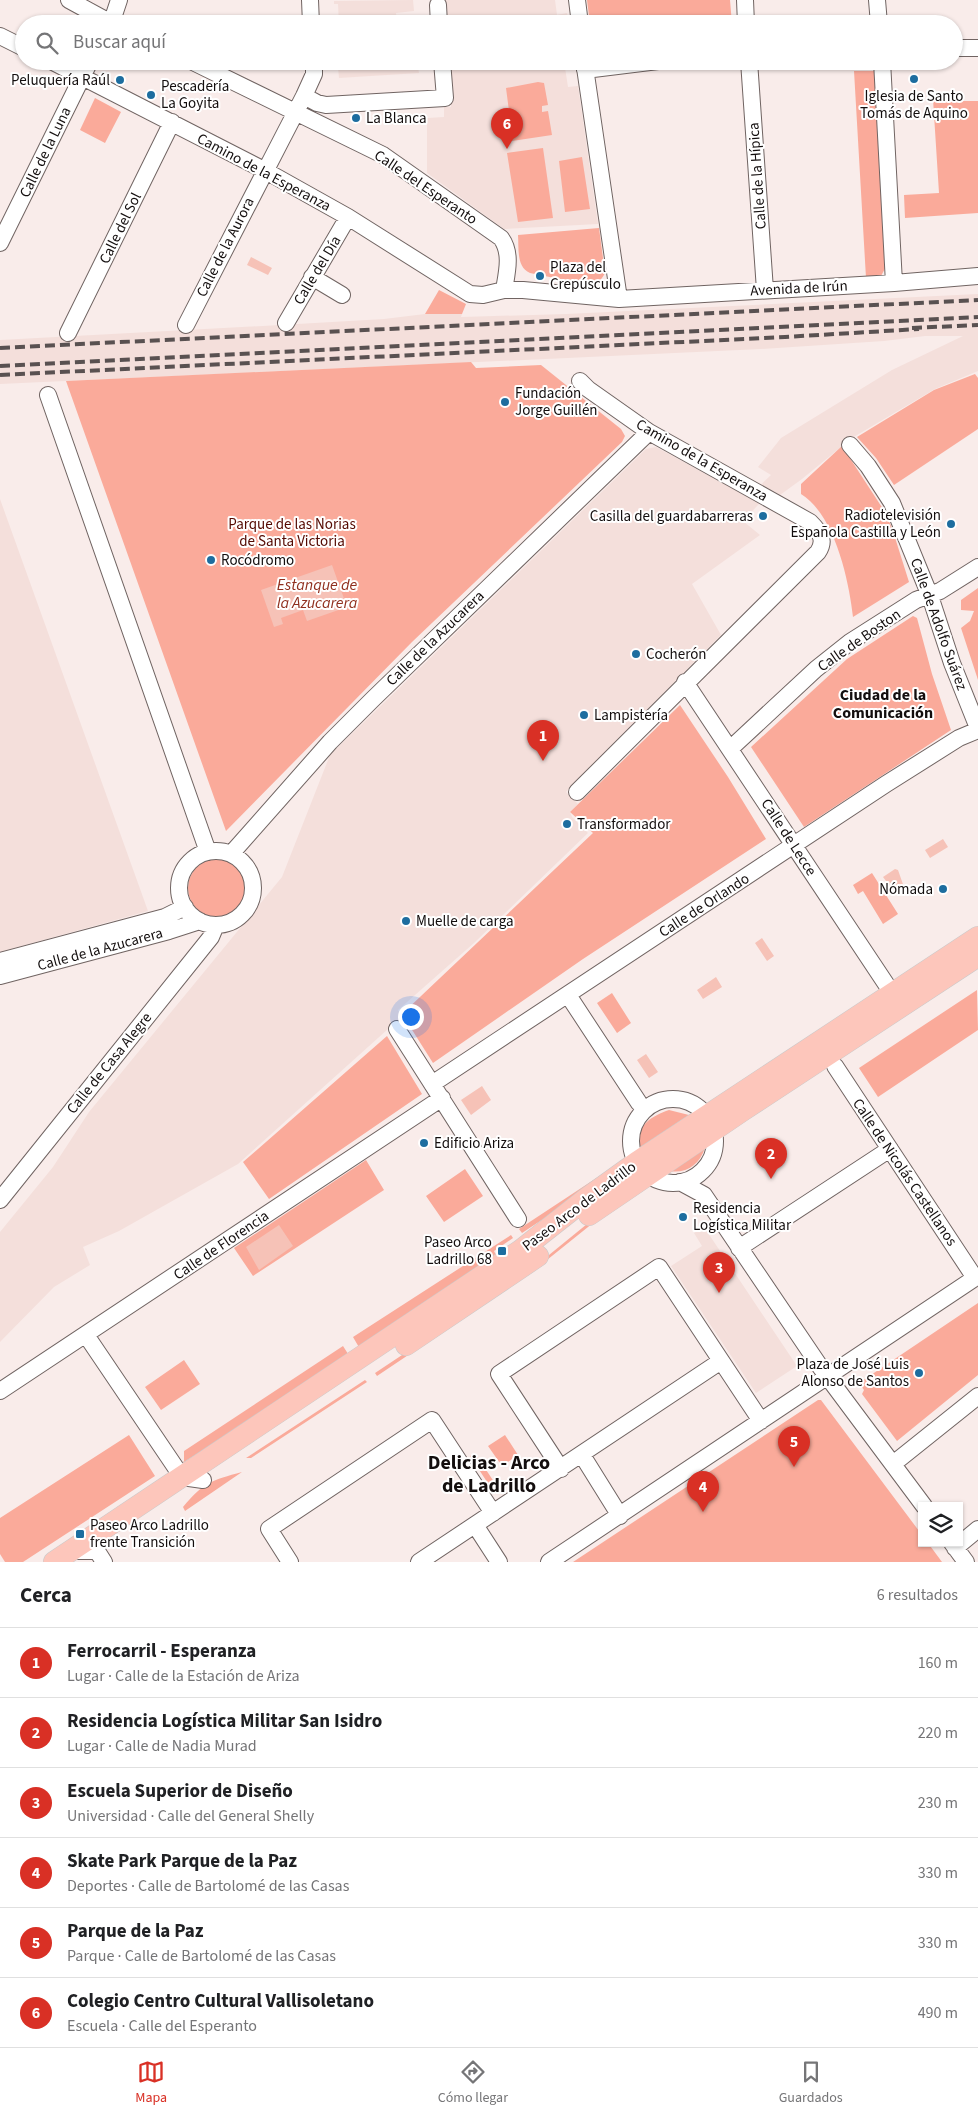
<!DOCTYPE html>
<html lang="es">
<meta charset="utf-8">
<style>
:root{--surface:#fff;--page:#f6f6f6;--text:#202124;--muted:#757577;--line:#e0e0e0;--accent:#d93025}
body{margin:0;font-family:"Source Sans 3",sans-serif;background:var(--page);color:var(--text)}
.controls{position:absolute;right:15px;bottom:15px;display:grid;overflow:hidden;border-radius:0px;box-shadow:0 1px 4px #0004}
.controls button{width:45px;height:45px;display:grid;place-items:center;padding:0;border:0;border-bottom:1px solid var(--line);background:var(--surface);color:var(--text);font:25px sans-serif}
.you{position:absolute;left:410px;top:1016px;width:18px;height:18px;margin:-12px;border:4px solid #fff;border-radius:50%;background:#1a73e8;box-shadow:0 0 0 8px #1a73e833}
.badge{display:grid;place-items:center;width:32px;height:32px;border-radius:50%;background:var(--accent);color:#fff;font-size:16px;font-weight:700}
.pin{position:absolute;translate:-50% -41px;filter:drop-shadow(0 1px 2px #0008)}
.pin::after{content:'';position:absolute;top:26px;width:18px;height:15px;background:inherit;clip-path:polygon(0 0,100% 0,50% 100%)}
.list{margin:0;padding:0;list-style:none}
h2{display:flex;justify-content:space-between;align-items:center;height:65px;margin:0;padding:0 20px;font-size:21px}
h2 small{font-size:16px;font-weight:400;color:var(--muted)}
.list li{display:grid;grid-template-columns:32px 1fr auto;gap:15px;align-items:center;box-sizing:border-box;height:70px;padding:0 20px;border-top:1px solid var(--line)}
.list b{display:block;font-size:19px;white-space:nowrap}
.list p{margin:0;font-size:16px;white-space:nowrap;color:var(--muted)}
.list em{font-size:16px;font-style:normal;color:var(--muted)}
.icon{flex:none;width:28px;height:28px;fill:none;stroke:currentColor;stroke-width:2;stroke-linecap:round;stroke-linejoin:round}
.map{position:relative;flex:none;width:978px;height:1562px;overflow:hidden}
.search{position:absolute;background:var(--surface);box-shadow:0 1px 4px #0004;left:15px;right:15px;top:15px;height:55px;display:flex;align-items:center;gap:12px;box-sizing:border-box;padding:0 18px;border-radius:28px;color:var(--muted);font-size:19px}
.sheet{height:485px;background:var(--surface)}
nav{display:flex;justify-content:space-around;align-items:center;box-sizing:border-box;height:70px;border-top:1px solid var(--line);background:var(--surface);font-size:14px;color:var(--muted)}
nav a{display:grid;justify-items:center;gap:2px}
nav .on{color:var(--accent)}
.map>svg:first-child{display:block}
.built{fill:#f4dfdb}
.green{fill:#faaa9a}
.water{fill:#f6c2b7}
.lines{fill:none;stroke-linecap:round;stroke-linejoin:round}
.minor-casing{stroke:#706462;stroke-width:18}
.major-casing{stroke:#cbcaca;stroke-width:22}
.minor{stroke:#fff;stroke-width:16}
.major{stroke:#fdc6bb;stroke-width:21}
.rail{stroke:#595151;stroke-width:4;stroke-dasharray:10 5;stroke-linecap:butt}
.poi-dot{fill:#1d6d9f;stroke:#fff;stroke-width:2}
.labels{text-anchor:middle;stroke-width:4;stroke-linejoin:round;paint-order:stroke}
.poi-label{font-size:15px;fill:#130e0e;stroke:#fff;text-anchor:start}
.street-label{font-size:15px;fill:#130e0e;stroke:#fff}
.park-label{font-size:15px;fill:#540901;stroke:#fff}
.water-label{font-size:16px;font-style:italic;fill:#902f1e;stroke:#fff}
.neighbourhood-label{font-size:16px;font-weight:bold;fill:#130e0e;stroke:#fff}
.district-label{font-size:20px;font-weight:bold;fill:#130e0e;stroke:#fff}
</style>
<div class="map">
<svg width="978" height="1562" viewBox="0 0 978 1562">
<rect width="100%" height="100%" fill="#f9ecea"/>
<path class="built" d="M413,0L414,11L396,13L397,22L414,21V24H339L338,4H334V1Z
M445,0H555L557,15L567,13L569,24H446Z
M352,61H417L419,73L339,78L338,67L352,66Z
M448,61H564L568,87L578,86L598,224L504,229L427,173V118L444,117V107H451Z
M978,294V371L935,389L852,438L802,479L780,495L772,490L743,521L760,535L692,584L721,635L566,792L578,804L570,812L572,817L588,833L474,943L398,1010L403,1020L388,1029L238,1164L119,1231L83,1247L90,1265L54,1287L0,1342V1232L53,1167L89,1112L282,877L330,755L646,449L656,447L748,497L771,475L758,467L781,438L892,370L963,336H925L884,341L761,349L0,384V340L280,325L384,319L425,314H462L461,317L566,314Z
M0,499L148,911L0,952Z
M704,1227L797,1366L756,1393L671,1266L702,1246L694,1233Z"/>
<path class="green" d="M587,0H730L732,24H590Z
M854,71H877L888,263L881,276L866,278Z
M538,82L544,83L548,105L542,106V112L548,111L552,135L512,141L509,117L516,116L515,111H509L506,88Z
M95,98L121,112L105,143L80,130Z
M933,99L937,101H978V213L905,218L904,195L939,193Z
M543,148L553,218L518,222L507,153Z
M582,157L590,209L565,212L559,161Z
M599,228L605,273C601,281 597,284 589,285L530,273C516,267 519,248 518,235Z
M439,290L466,304L462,314H425Z
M471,362L476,368L541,365L621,429L625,436L622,442L412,642L226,831L66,381Z
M975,374L978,378V429L894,485L876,458L857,437L934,390Z
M842,446L885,512L892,528L909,582L853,617C849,581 835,515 801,494V484Z
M978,588V680L961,628L970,621L974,611L961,610V600Z
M913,616L917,618L932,674L951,730L804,827L751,747L847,659Z
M680,705L728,777L766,839L583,959L433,1063L402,1014L593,833L570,812Z
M188 888a29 29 0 1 1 58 0a29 29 0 1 1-58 0Z
M872,873L898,914L883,924L863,891L858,894L853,885Z
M977,990L978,1030L878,1097L859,1068Z
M612,993L631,1023L617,1033L597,1003Z
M387,1036L422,1094L269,1199L243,1162Z
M669,1110L689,1115L638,1149C634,1127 651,1116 669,1110Z
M705,1148C699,1165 687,1174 668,1171Z
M366,1160L384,1190L253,1276L234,1248Z
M465,1169L483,1196L444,1222L426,1196Z
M604,1173L607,1177L522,1233L519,1229Z
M603,1211L593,1223L532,1272L377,1376L375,1373L533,1268Z
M511,1235L513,1238L494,1251L496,1255L360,1349L353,1337Z
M978,1303V1375L897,1441L862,1394L864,1390L859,1383Z
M343,1346L350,1357L181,1464L184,1461V1451Z
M184,1360L200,1384L161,1410L145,1387Z
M365,1380L367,1382L251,1458H246Z
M818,1400H821L922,1535V1543H928L942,1562H573Z
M129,1435L155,1476L23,1562H5L0,1554V1518Z
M505,1435L518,1455L502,1466L488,1446Z
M475,1453L500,1491L495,1494L470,1456Z
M242,1472L185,1511L183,1507C203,1483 212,1480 242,1472Z"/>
<path class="water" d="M251,257L272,268L268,275L247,265Z
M332,565L347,607L307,621L303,610L281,618L283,624L274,627L261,590Z
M943,839L948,847L930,858L925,850Z
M895,869L898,870L905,890L901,894L895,893L883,877Z
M762,938L774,956L767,961L755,943Z
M716,977L722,987L703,999L697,990Z
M646,1054L658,1072L649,1078L637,1060Z
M482,1086L491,1100L471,1115L461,1100Z
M279,1225L293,1246L259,1270L246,1247Z"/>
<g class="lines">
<g class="minor-casing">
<path id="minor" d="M69,0L113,24
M310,0L311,24
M577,0L580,24
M745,0L746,24
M877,0L879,24
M438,5L439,24
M111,24L119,0
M0,36L24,48
M954,48H978
M51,61L264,170L348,217L470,294L483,295L504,290H523L619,299L894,283L978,276
M191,61L383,155L501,238C512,253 507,272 504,290
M584,61L619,299
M749,61L765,290
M882,61L894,283
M585,70L658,61
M304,96L317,103L326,105L445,98L442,61
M0,243L90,61
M312,277L342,295
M286,323L348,217
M186,325L304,96L314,74V61
M68,333L172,122
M48,395L208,852
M850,445L868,466L892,503L930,596L952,663L978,728
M685,682L892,993
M730,749L816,669L850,642L916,600L940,591L978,567
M577,792L818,552C826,540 820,532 810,522L649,432L588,389L580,381
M179 888a37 37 0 1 1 74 0a37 37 0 1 1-74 0Z
M231,854L330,742L373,699L649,432
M0,961L165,917L185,907
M0,976L169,931L200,921
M568,995L639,1103
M397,1029L518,1219
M835,1066L975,1278
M432,1084L886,784L959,738L978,730
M631 1141a42 42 0 1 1 84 0a42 42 0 1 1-84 0Z
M680,1182L704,1195L821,1368L924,1506
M0,1200L211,937L216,925
M739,1248L890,1149
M86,1335L182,1477L203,1480
M0,1391L442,1098
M582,1455L620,1516
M893,1464L978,1396
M561,1469L499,1374L659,1267L761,1421
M475,1525L499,1562
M952,1543L966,1562
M955,1548L978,1529
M71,1551H97L104,1562
M290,1562L269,1529L432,1420L493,1513
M419,1562L721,1361
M549,1562L978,1276"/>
</g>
<g class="major-casing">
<path id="major" d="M589,1215L742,1111L978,956
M406,1345L538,1256
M54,1562L521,1250L587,1198L637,1162L978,937"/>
</g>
<use href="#minor" class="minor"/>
<use href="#major" class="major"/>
<path class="rail" d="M912,328L978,325
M0,348L978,300
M0,366L978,317
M0,375L785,337L919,329"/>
</g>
<g class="poi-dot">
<circle cx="914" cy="79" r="5"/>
<circle cx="120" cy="80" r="5"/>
<circle cx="151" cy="95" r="5"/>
<circle cx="356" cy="118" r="5"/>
<circle cx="540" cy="276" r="5"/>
<circle cx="505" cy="402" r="5"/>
<circle cx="763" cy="516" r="5"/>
<circle cx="951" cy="524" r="5"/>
<circle cx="211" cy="560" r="5"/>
<circle cx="636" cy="654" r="5"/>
<circle cx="584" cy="715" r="5"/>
<circle cx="567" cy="824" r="5"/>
<circle cx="943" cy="889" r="5"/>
<circle cx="406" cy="921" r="5"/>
<circle cx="424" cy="1143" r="5"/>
<circle cx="683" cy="1217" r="5"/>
<rect x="497" y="1246" width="10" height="10" rx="2.5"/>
<circle cx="919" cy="1373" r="5"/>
<rect x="75" y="1529" width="10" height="10" rx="2.5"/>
</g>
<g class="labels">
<g class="poi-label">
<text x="110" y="85" text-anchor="end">Peluquería Raúl</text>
<text x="161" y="91">Pescadería<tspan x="161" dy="17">La Goyita</tspan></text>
<text x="914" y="101" text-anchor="middle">Iglesia de Santo<tspan x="914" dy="17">Tomás de Aquino</tspan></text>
<text x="366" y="123">La Blanca</text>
<text x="550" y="272">Plaza del<tspan x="550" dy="17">Crepúsculo</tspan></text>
<text x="515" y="398">Fundación<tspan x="515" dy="17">Jorge Guillén</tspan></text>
<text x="941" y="520" text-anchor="end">Radiotelevisión<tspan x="941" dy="17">Española Castilla y León</tspan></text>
<text x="753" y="521" text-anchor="end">Casilla del guardabarreras</text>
<text x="221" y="565">Rocódromo</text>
<text x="646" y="659">Cocherón</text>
<text x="594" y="720">Lampistería</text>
<text x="577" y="829">Transformador</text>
<text x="933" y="894" text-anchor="end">Nómada</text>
<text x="416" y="926">Muelle de carga</text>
<text x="434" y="1148">Edificio Ariza</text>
<text x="693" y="1213">Residencia<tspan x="693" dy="17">Logística Militar</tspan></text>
<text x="492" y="1247" text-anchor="end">Paseo Arco<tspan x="492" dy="17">Ladrillo 68</tspan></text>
<text x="909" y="1369" text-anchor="end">Plaza de José Luis<tspan x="909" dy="17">Alonso de Santos</tspan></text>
<text x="90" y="1530">Paseo Arco Ladrillo<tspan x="90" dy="17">frente Transición</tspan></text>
</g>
<g class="street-label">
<text transform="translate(45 152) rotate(-64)" y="5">Calle de la Luna</text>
<text transform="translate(264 172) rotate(28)" y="5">Camino de la Esperanza</text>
<text transform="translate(757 176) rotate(-94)" y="5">Calle de la Hípica</text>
<text transform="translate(426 187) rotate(34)" y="5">Calle del Esperanto</text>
<text transform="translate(120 228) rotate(-64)" y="5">Calle del Sol</text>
<text transform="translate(225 247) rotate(-63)" y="5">Calle de la Aurora</text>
<text transform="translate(317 270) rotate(-59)" y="5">Calle del Día</text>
<text transform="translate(799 288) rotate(-3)" y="5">Avenida de Irún</text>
<text transform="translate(702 460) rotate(30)" y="5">Camino de la Esperanza</text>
<text transform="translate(939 624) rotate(70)" y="5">Calle de Adolfo Suárez</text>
<text transform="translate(435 638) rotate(-44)" y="5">Calle de la Azucarera</text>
<text transform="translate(859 640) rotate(-35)" y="5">Calle de Boston</text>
<text transform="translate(789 837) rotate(57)" y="5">Calle de Lecce</text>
<text transform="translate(704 905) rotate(-33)" y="5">Calle de Orlando</text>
<text transform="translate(100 949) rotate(-15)" y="5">Calle de la Azucarera</text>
<text transform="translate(109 1063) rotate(-51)" y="5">Calle de Casa Alegre</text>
<text transform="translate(905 1172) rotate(56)" y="5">Calle de Nicolás Castellanos</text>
<text transform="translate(579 1206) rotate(-37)" y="5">Paseo Arco de Ladrillo</text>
<text transform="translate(221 1245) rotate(-34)" y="5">Calle de Florencia</text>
</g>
<g class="park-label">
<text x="292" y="529">Parque de las Norias<tspan x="292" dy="17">de Santa Victoria</tspan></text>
</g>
<g class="water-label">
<text x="317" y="590">Estanque de<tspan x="317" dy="18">la Azucarera</tspan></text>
</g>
<g class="neighbourhood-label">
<text x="883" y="700">Ciudad de la<tspan x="883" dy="18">Comunicación</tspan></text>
</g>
<g class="district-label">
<text x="489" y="1469">Delicias - Arco<tspan x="489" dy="23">de Ladrillo</tspan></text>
</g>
</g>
</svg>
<div class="controls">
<button><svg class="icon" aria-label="layers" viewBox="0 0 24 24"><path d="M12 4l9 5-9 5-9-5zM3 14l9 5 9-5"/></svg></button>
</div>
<div class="you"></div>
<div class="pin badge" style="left:543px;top:761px">1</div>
<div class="pin badge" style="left:771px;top:1179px">2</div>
<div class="pin badge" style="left:719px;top:1293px">3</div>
<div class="pin badge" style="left:703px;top:1512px">4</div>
<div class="pin badge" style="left:794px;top:1467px">5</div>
<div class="pin badge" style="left:507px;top:149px">6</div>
<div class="search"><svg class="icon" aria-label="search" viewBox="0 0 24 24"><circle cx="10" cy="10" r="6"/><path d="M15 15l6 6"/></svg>Buscar aquí</div>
</div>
<section class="sheet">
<h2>Cerca<small>6 resultados</small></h2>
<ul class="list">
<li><span class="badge">1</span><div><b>Ferrocarril - Esperanza</b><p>Lugar · Calle de la Estación de Ariza</p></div><em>160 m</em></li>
<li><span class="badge">2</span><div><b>Residencia Logística Militar San Isidro</b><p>Lugar · Calle de Nadia Murad</p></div><em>220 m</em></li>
<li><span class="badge">3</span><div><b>Escuela Superior de Diseño</b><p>Universidad · Calle del General Shelly</p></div><em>230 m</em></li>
<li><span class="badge">4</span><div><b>Skate Park Parque de la Paz</b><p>Deportes · Calle de Bartolomé de las Casas</p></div><em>330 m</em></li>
<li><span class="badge">5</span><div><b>Parque de la Paz</b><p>Parque · Calle de Bartolomé de las Casas</p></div><em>330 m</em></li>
<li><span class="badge">6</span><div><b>Colegio Centro Cultural Vallisoletano</b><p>Escuela · Calle del Esperanto</p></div><em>490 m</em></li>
</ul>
</section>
<nav>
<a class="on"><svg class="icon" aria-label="map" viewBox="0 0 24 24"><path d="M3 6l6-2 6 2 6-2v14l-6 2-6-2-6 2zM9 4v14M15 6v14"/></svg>Mapa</a>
<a><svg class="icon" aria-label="directions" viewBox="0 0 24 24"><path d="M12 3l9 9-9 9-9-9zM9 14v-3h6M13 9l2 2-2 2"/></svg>Cómo llegar</a>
<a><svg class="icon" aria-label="saved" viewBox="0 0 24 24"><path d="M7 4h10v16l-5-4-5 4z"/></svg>Guardados</a>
</nav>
